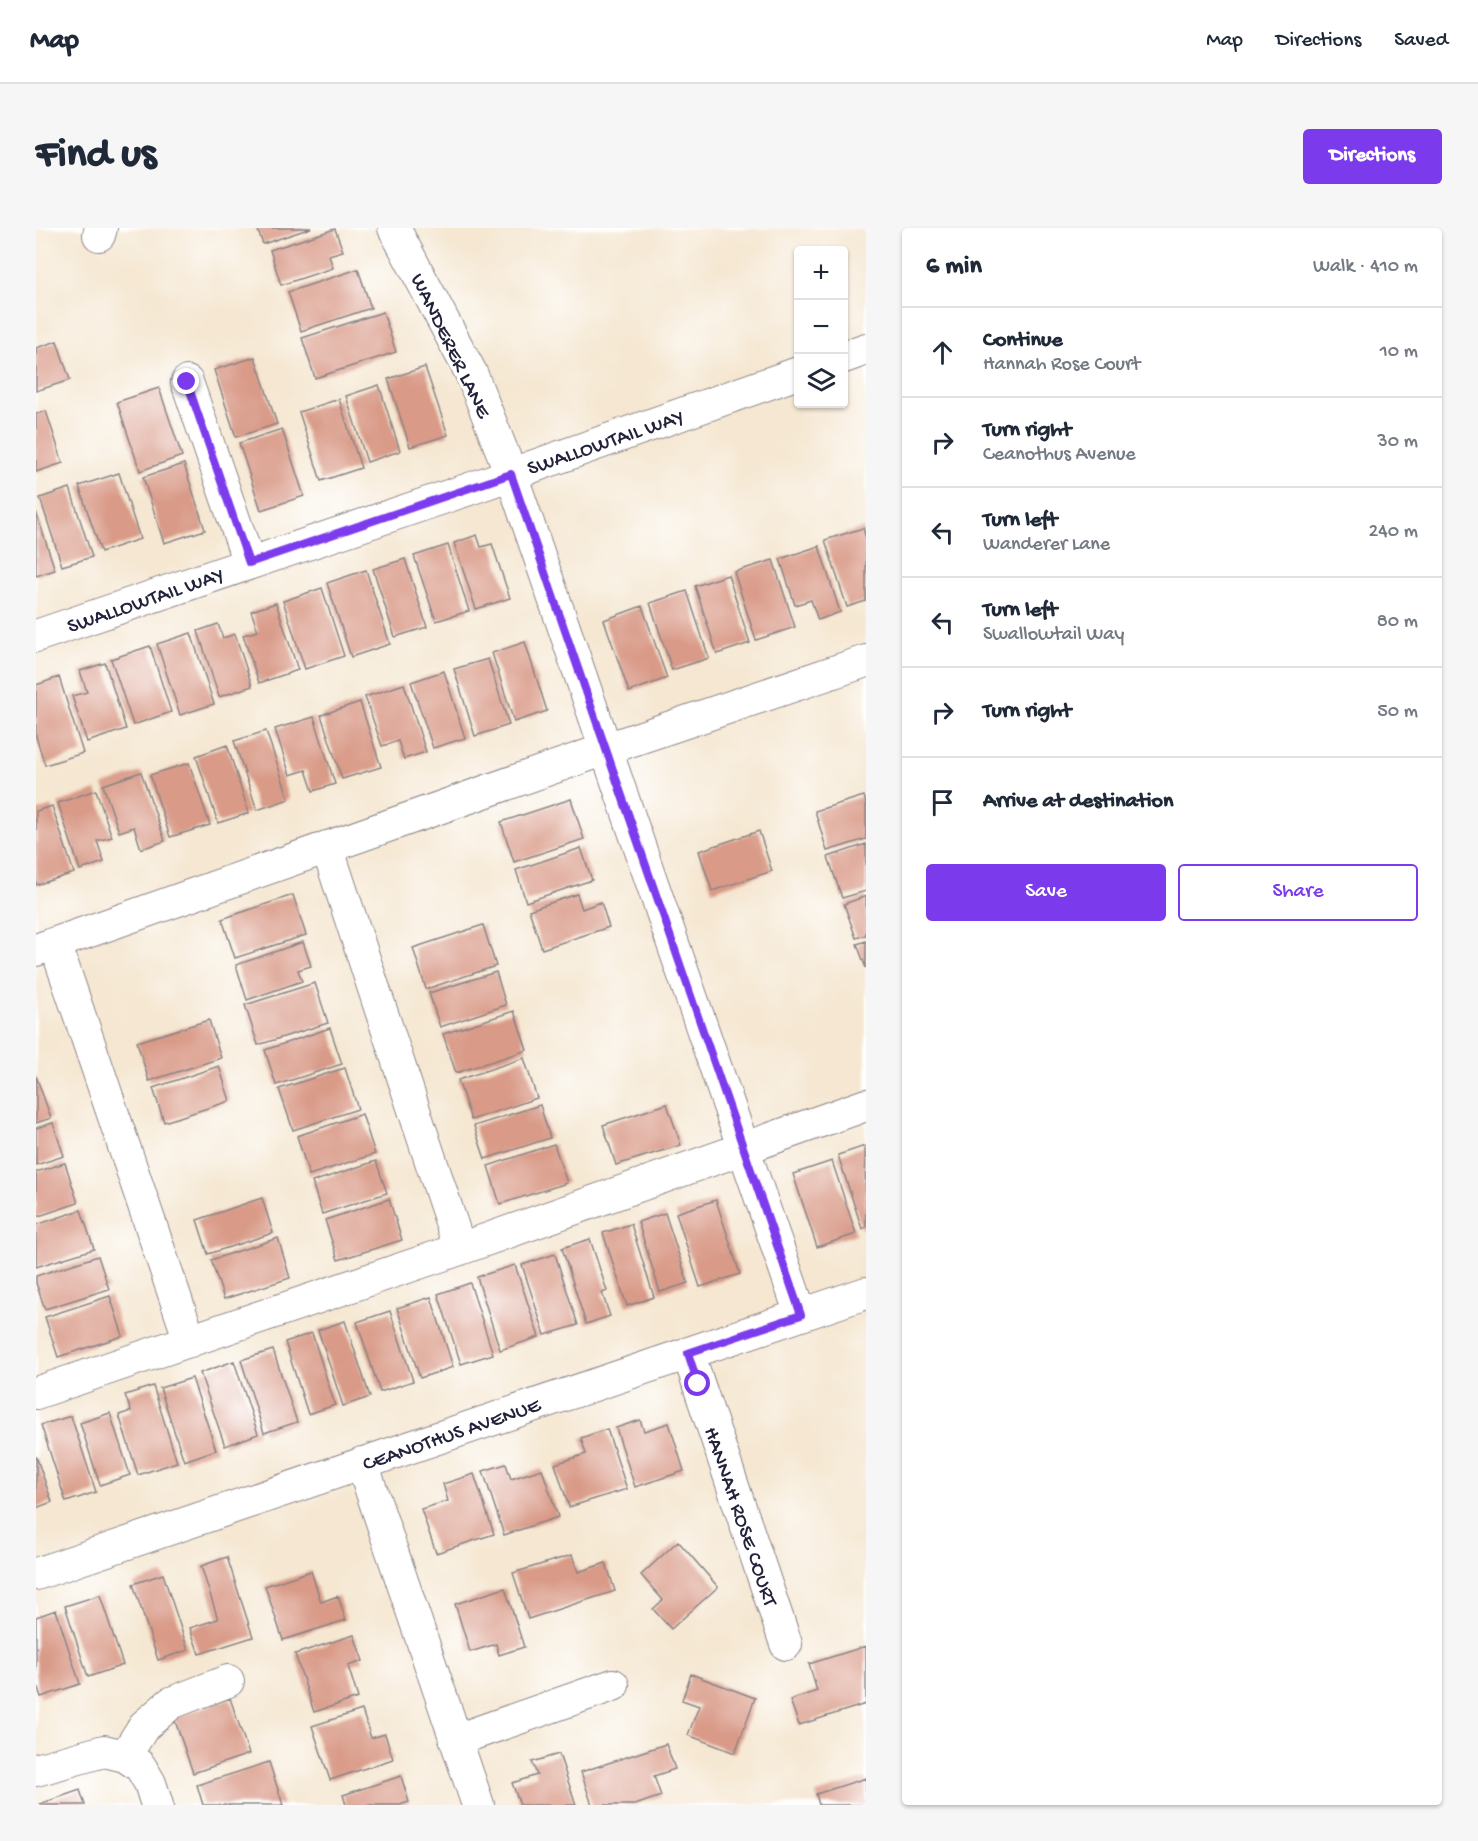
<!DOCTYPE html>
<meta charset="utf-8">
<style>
:root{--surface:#fff;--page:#f6f6f7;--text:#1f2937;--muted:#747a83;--line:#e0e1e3;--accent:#7c3aed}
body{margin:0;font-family:"Gochi Hand",sans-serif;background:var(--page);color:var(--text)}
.controls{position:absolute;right:18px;top:18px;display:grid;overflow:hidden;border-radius:6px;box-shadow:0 2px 4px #0004}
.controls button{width:54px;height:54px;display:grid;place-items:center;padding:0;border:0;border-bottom:2px solid var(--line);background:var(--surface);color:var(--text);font:30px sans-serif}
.stop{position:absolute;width:18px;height:18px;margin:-14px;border:4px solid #7c3aed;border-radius:50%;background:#fff}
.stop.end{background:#7c3aed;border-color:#fff;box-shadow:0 2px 6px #0008}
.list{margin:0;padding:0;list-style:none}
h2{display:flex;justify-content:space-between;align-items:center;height:78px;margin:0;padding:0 24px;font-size:26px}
h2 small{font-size:20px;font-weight:400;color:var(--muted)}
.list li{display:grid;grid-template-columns:39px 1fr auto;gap:18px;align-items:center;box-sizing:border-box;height:90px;padding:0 24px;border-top:2px solid var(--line)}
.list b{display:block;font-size:22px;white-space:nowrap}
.list p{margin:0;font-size:20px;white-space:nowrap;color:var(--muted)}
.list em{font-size:20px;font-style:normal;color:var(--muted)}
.actions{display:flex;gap:12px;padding:18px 24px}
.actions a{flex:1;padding:14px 0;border:2px solid var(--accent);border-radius:6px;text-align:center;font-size:21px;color:var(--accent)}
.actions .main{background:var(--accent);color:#fff}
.icon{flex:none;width:33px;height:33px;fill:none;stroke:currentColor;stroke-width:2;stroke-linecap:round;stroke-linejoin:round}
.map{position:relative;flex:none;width:830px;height:1577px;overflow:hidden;border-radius:6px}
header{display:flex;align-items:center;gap:36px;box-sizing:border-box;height:84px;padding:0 30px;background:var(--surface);border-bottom:2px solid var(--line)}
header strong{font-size:28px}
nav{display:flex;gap:33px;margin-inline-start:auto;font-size:21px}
.intro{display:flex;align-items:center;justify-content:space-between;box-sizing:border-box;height:144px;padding:0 36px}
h1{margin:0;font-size:42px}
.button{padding:15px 27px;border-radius:6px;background:var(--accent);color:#fff;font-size:21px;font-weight:700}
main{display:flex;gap:36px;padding:0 36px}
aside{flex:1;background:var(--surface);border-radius:6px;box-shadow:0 2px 4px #0004}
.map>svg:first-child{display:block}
.building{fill:#d99a87}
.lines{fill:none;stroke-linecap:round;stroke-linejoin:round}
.minor-casing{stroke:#8c8486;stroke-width:34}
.minor{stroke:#fff;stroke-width:32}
.route{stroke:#7c3aed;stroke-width:8}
.labels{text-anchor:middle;stroke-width:6;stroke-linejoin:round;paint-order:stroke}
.street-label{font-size:21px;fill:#22223b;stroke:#fff}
</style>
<header>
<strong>Map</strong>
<nav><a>Map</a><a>Directions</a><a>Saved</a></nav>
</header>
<div class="intro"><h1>Find us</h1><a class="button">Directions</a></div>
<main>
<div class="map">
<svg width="830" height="1577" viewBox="0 0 830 1577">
<rect width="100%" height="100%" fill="#fff"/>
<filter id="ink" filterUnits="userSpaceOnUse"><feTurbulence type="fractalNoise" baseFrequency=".0167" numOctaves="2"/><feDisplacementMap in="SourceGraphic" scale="12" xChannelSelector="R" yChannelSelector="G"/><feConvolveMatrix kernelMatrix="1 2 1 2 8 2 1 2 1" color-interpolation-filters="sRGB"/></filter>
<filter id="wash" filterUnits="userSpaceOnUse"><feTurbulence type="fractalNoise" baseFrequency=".008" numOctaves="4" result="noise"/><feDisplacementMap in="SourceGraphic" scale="24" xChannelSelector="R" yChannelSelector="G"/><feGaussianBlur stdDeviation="1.35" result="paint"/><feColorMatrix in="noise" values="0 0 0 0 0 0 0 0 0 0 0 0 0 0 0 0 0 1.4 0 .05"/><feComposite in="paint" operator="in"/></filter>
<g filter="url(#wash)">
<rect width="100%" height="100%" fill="#f5e7d1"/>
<g id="blocks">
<path class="building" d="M221,0H275L227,16Z
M299,1L307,23L293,27L297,40L245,57L234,22Z
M322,41L335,80L265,103L252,64Z
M347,84L360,124L279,150L266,110Z
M21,113L34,152L0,163V120Z
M219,129L241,196L200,209L178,142Z
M389,139L412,207L374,219L352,151Z
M343,157L364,223L331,234L310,168Z
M123,160L146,228L104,243L81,174Z
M303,171L325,240L285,253L263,184Z
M10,183L27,235L0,244V186Z
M246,201L268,268L225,282L203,215Z
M148,236L169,302L128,315L107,249Z
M83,245L104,311L65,324L43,258Z
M34,260L56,329L26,338L4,270Z
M0,284L19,342L0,348Z
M827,300L830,310V373L811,379L789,312Z
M441,307L445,319L456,316L474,370L440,381L418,315Z
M412,317L433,383L400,393L378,328Z
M783,318L804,384L782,392L775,372L759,377L744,331Z
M369,331L391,399L359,409L337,341Z
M737,332L759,399L720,412L698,344Z
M330,342L354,416L315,429L291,355Z
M692,347L714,415L681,426L659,358Z
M286,360L308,428L269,441L247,373Z
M651,363L673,430L636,442L614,375Z
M240,375L262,442L223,455L207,407L222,403L215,383Z
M606,378L631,450L593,464L568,392Z
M182,396L187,410L199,406L216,458L183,469L162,403Z
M155,405L178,476L144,487L121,416Z
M489,414L511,483L478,494L456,425Z
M114,418L135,484L97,497L75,431Z
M452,431L473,497L439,508L418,441Z
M69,435L90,501L51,514L36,468L51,464L44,443Z
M408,443L429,510L397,520L375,454Z
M23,449L47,525L9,537L0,509V457Z
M368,456L390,524L368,531L362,513L346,518L329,469Z
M324,474L345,539L306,551L285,487Z
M278,489L299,556L277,563L270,542L254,547L239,501Z
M230,503L253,571L221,582L198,513Z
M191,517L213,585L182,595L160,528Z
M153,535L174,597L134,609L114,547Z
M105,544L129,613L105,621L98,599L83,604L67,557Z
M60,562L76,609L61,613L68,634L44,642L22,575Z
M828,568L830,575V611L791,623L779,583Z
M535,571L548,611L478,634L465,594Z
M16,578L38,645L0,657V583Z
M723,603L736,643L676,663L663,623Z
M830,616V663L806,670L792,629Z
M545,620L556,652L490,674L480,642Z
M541,666L546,681L565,674L573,699L506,721L493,682Z
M257,667L270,707L199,730L186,691Z
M830,668V707L820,710L808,676Z
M447,697L460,738L390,761L377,720Z
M830,713V740L821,716Z
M267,714L275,738L262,742L266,753L211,772L200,737Z
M460,744L470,777L404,799L393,765Z
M279,755L292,795L222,817L209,777Z
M478,783L491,822L420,845L407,806Z
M173,792L185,830L113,853L101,814Z
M294,800L306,836L240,857L229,822Z
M488,830L501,870L435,892L422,852Z
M183,838L194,873L128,894L117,860Z
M309,840L322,881L257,902L243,861Z
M0,848L15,890L0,895Z
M631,876L645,917L580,937L567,897Z
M504,877L514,910L449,931L438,898Z
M326,886L339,926L273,947L261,908Z
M17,895L28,928L0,937V900Z
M518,916L531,955L464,976L452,938Z
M829,918L830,999L826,1001L802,927Z
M340,933L351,965L286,986L276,954Z
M796,933L820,1006L781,1019L757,946Z
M29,935L42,975L0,989V944Z
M226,970L237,1005L172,1026L161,992Z
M353,971L366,1012L302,1032L289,992Z
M680,972L704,1046L664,1059L640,985Z
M45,982L58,1021L0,1039V997Z
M629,985L652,1055L624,1064L602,994Z
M595,996L618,1069L591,1078L567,1005Z
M242,1010L254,1050L188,1071L175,1032Z
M554,1011L571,1063L566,1065L574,1088L550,1096L526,1020Z
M519,1026L542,1097L509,1107L486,1037Z
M62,1028L73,1061L9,1081L0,1055V1048Z
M479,1037L503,1109L464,1122L441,1049Z
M434,1055L457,1126L425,1136L402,1066Z
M74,1068L87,1108L22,1129L9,1089Z
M395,1069L417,1139L384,1150L361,1080Z
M354,1083L377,1153L344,1164L321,1094Z
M309,1093L334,1169L307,1178L282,1102Z
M276,1105L299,1177L272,1186L249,1114Z
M237,1122L261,1194L228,1205L205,1132Z
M198,1133L222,1206L189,1218L164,1145Z
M156,1150L180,1222L148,1233L124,1160Z
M117,1158L141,1234L102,1247L83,1187L95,1183L89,1167Z
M74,1185L94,1247L64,1257L44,1195Z
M35,1188L60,1264L30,1274L5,1197Z
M604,1192L608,1203L633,1195L648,1243L599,1259L580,1200Z
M571,1201L591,1261L533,1279L519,1236L550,1226L545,1210Z
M0,1228L16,1274L0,1280Z
M470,1236L475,1251L506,1241L522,1289L468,1307L447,1243Z
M438,1246L458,1306L400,1325L385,1281L412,1273L407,1256Z
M642,1313L682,1359L635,1401L617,1381L627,1372L605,1347Z
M536,1327L542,1344L570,1335L579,1363L492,1391L477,1345Z
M191,1329L217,1409L163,1426L154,1400L182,1391L165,1338Z
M275,1343L285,1374L302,1368L310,1392L247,1412L229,1358Z
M127,1346L152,1422L122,1432L97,1356Z
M469,1360L488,1419L463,1427L460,1416L434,1424L419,1376Z
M64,1367L87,1437L52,1449L29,1378Z
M20,1382L44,1456L5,1469L0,1454V1389Z
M318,1407L327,1433L312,1438L322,1470L278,1484L259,1426Z
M830,1418V1476L763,1497L754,1472L781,1463L773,1436Z
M655,1446L719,1470L699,1525L652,1507L663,1478L646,1472Z
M194,1470L213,1526L157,1545L138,1490Z
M326,1482L335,1510L349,1506L357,1531L294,1552L276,1498Z
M630,1516L639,1541L618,1548L625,1568L599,1577H556L545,1544Z
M523,1526L540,1577H484L476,1555L501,1547L496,1534Z
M233,1534L247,1577H167L161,1557Z
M365,1548L373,1574L364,1577H310L307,1567Z
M830,1550V1577H783L780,1566Z
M44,1562L49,1577H1Z"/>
</g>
</g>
<g filter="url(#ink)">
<use href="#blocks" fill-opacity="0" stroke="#8c8486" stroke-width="1.5"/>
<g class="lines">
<g class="minor-casing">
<path id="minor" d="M358,0L435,145L475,246L765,1087
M63,7L65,0
M808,129L830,121
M151,154L213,335
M0,408L439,259L762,145
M291,619L424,1021
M19,715L154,1113
M0,722L570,521L830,433
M652,1125L750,1416
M0,1165L424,1021L830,877
M326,1235L442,1577
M0,1346L830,1065
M420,1512L577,1457
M89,1528L108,1498L135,1475L192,1453
M0,1542L68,1523L89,1528L104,1538L114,1555L121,1577"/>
</g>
<use href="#minor" class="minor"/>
</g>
</g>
<g class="lines" filter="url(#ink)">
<path class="route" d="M151,154L213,335L475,246L765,1087L652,1125L662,1156"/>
</g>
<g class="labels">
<g class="street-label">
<text transform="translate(416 117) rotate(64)" y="7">WANDERER LANE</text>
<text transform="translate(569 213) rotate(-19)" y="7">SWALLOWTAIL WAY</text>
<text transform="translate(109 371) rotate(-19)" y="7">SWALLOWTAIL WAY</text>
<text transform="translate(415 1205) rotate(-19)" y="7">CEANOTHUS AVENUE</text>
<text transform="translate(706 1288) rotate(71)" y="7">HANNAH ROSE COURT</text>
</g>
</g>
</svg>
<div class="controls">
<button>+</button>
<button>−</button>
<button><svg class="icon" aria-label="layers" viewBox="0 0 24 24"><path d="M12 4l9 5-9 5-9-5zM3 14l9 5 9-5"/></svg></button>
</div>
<div class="stop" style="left:662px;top:1156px"></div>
<div class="stop end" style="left:151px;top:154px"></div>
</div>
<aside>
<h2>6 min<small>Walk · 410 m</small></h2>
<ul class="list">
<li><svg class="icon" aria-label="ahead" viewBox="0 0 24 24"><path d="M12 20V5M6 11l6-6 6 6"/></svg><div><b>Continue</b><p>Hannah Rose Court</p></div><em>10 m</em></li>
<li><svg class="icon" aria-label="right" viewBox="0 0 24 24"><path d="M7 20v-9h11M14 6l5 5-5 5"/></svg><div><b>Turn right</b><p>Ceanothus Avenue</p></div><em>30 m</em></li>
<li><svg class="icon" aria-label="left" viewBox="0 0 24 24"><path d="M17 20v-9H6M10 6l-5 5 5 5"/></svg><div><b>Turn left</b><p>Wanderer Lane</p></div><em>240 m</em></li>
<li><svg class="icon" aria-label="left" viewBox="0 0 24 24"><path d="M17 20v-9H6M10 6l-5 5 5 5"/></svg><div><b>Turn left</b><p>Swallowtail Way</p></div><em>80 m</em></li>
<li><svg class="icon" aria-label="right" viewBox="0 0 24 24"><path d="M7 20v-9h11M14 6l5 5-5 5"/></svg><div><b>Turn right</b></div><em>50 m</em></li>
<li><svg class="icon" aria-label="arrive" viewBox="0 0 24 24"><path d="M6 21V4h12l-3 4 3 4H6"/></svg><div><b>Arrive at destination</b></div></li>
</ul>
<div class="actions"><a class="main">Save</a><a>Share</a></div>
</aside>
</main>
